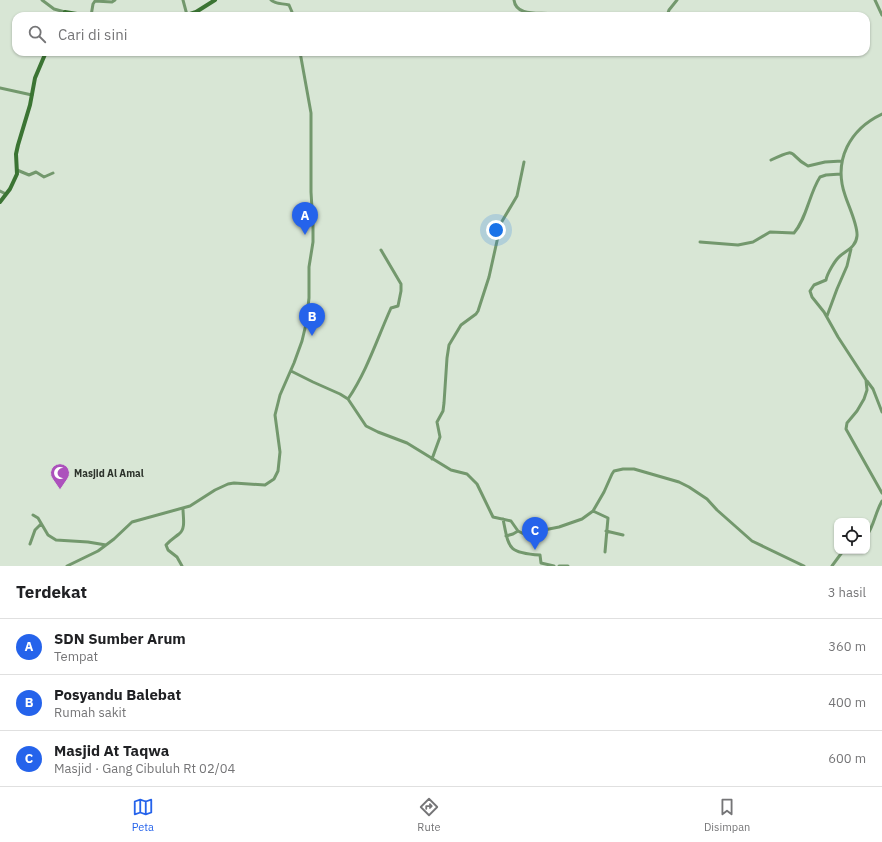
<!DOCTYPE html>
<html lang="id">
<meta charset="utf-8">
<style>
:root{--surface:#fff;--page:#f2f2f2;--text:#202124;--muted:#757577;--line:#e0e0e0;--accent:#2563eb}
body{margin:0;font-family:"IBM Plex Sans",sans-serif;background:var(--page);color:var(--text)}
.controls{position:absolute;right:12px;bottom:12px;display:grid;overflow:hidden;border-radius:8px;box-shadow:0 1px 3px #0004}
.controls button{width:36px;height:36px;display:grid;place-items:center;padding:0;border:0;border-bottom:1px solid var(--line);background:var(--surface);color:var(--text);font:20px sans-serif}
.you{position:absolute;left:496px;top:230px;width:14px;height:14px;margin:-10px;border:3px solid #fff;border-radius:50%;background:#1a73e8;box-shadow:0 0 0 6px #1a73e833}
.badge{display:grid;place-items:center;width:26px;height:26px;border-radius:50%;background:var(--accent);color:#fff;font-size:13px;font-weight:700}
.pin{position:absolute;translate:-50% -33px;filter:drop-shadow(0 1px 2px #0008)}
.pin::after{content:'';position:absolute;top:21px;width:14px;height:12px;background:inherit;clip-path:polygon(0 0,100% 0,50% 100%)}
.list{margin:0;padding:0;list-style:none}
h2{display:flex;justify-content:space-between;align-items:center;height:52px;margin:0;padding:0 16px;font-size:17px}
h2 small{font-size:13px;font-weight:400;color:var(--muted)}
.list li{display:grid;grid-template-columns:26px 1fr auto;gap:12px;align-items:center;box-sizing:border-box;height:56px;padding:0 16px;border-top:1px solid var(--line)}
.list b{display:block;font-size:15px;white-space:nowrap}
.list p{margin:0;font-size:13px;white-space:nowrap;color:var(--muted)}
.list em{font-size:13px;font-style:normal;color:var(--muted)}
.icon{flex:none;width:22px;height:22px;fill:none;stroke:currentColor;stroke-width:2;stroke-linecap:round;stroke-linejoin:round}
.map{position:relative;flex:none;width:882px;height:566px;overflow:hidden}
.search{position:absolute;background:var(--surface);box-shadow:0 1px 3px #0004;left:12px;right:12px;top:12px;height:44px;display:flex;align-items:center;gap:10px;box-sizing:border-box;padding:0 14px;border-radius:12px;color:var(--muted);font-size:15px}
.sheet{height:220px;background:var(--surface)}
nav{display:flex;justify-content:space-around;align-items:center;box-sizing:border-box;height:56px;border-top:1px solid var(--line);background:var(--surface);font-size:11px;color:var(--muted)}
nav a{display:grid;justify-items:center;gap:2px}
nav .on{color:var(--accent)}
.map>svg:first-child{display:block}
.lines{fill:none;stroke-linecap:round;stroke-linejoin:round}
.street{stroke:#73986d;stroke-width:3}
.secondary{stroke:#3b7433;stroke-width:4}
.labels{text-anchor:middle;stroke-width:3;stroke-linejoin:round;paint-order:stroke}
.poi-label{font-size:10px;font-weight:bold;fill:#2c322b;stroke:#d8e6d5;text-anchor:start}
</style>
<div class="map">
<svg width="882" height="566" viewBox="0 0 882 566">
<rect width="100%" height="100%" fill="#d8e6d5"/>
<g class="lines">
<path class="street" d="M42,0L54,9L65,12
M183,0L187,15
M271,0C276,5 283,3 289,5L292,12L290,16
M514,0C516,17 540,12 552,14L555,16
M875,0L882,15
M91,16L93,4L95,1L112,2L115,0
M667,16L669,10L677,0
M576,52H587
M0,88L32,95
M882,114C850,129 833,160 845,195C848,205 858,225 857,236C856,247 847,250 840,256C835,260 827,274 826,280L814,285L810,291L812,297L824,312L838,337L866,380L867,390L864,399L857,411L847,423L846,429L882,493
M771,160C800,146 787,155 808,166L825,162L842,161
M17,170L29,175L36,172L44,177L53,173
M0,191L6,194
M700,242L738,245L753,242L770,232L794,233C807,218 809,194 820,177L826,175L841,174
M827,316L837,289L847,266L851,249
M291,371L313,382L340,394L348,399L366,426L378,432L407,443L451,470L467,474L477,484L493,517L511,521L518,531L524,534L559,527L582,519L593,511L604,492L612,474L614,471L623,469H634L679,482L689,487L707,499L717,510L752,541L804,566
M867,381L873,389L882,412
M348,399C367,371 377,339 391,308L398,306L401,291V284L381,250
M432,459L440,437L437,422L443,411L444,403L447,358L449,345L461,325L476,314L478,311L489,277L501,223L517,196L524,162
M593,511L608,518L605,552
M33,515L38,518L48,535L56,540L88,542L106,545
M503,519C509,548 507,553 540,555L541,563L554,566
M606,531L623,535
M867,535C874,526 875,513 882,501
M506,536L513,534L518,531
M30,544L35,530L41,524
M67,566L98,551L114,539L132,522L190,506L215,490L228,484L234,483L265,485L274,479L278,471L280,452L275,415L280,395L294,363L302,341L306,324L309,298V267L313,242V225L311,192V113L300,52
M182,566L177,557L168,550L166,545C170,540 174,538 179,534C186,529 183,517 183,509
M559,566H568
M832,566L843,551"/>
<path class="secondary" d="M63,16L65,12L89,16
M184,16L196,12L215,0
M0,202L10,189L17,174L16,154L18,145L30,105L35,78L46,52"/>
</g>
<defs>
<g id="mosque-pin" transform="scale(1)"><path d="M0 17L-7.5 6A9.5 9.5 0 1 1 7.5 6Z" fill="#ac51bc" stroke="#d8e6d5"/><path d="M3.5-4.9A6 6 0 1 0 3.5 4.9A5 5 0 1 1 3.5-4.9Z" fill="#fff"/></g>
</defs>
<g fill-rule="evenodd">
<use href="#mosque-pin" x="60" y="473"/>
</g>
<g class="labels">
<g class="poi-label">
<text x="74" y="477">Masjid Al Amal</text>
</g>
</g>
</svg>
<div class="controls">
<button><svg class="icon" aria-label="locate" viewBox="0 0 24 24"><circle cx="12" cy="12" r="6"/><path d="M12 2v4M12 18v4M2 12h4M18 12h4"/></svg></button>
</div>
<div class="you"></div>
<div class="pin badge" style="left:305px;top:235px">A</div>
<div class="pin badge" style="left:312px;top:336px">B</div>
<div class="pin badge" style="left:535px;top:550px">C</div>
<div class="search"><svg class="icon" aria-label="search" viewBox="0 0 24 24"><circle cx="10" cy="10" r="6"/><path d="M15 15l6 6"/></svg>Cari di sini</div>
</div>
<section class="sheet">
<h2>Terdekat<small>3 hasil</small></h2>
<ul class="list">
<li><span class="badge">A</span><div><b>SDN Sumber Arum</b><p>Tempat</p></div><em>360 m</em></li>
<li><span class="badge">B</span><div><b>Posyandu Balebat</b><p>Rumah sakit</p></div><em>400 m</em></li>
<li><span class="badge">C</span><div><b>Masjid At Taqwa</b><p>Masjid · Gang Cibuluh Rt 02/04</p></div><em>600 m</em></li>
</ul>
</section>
<nav>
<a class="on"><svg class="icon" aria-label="map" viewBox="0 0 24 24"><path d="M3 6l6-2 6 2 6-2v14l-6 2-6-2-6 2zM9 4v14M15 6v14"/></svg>Peta</a>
<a><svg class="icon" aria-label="directions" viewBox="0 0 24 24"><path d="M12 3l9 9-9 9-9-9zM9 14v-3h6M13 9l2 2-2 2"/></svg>Rute</a>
<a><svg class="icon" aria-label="saved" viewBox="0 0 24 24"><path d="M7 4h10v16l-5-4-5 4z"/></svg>Disimpan</a>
</nav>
